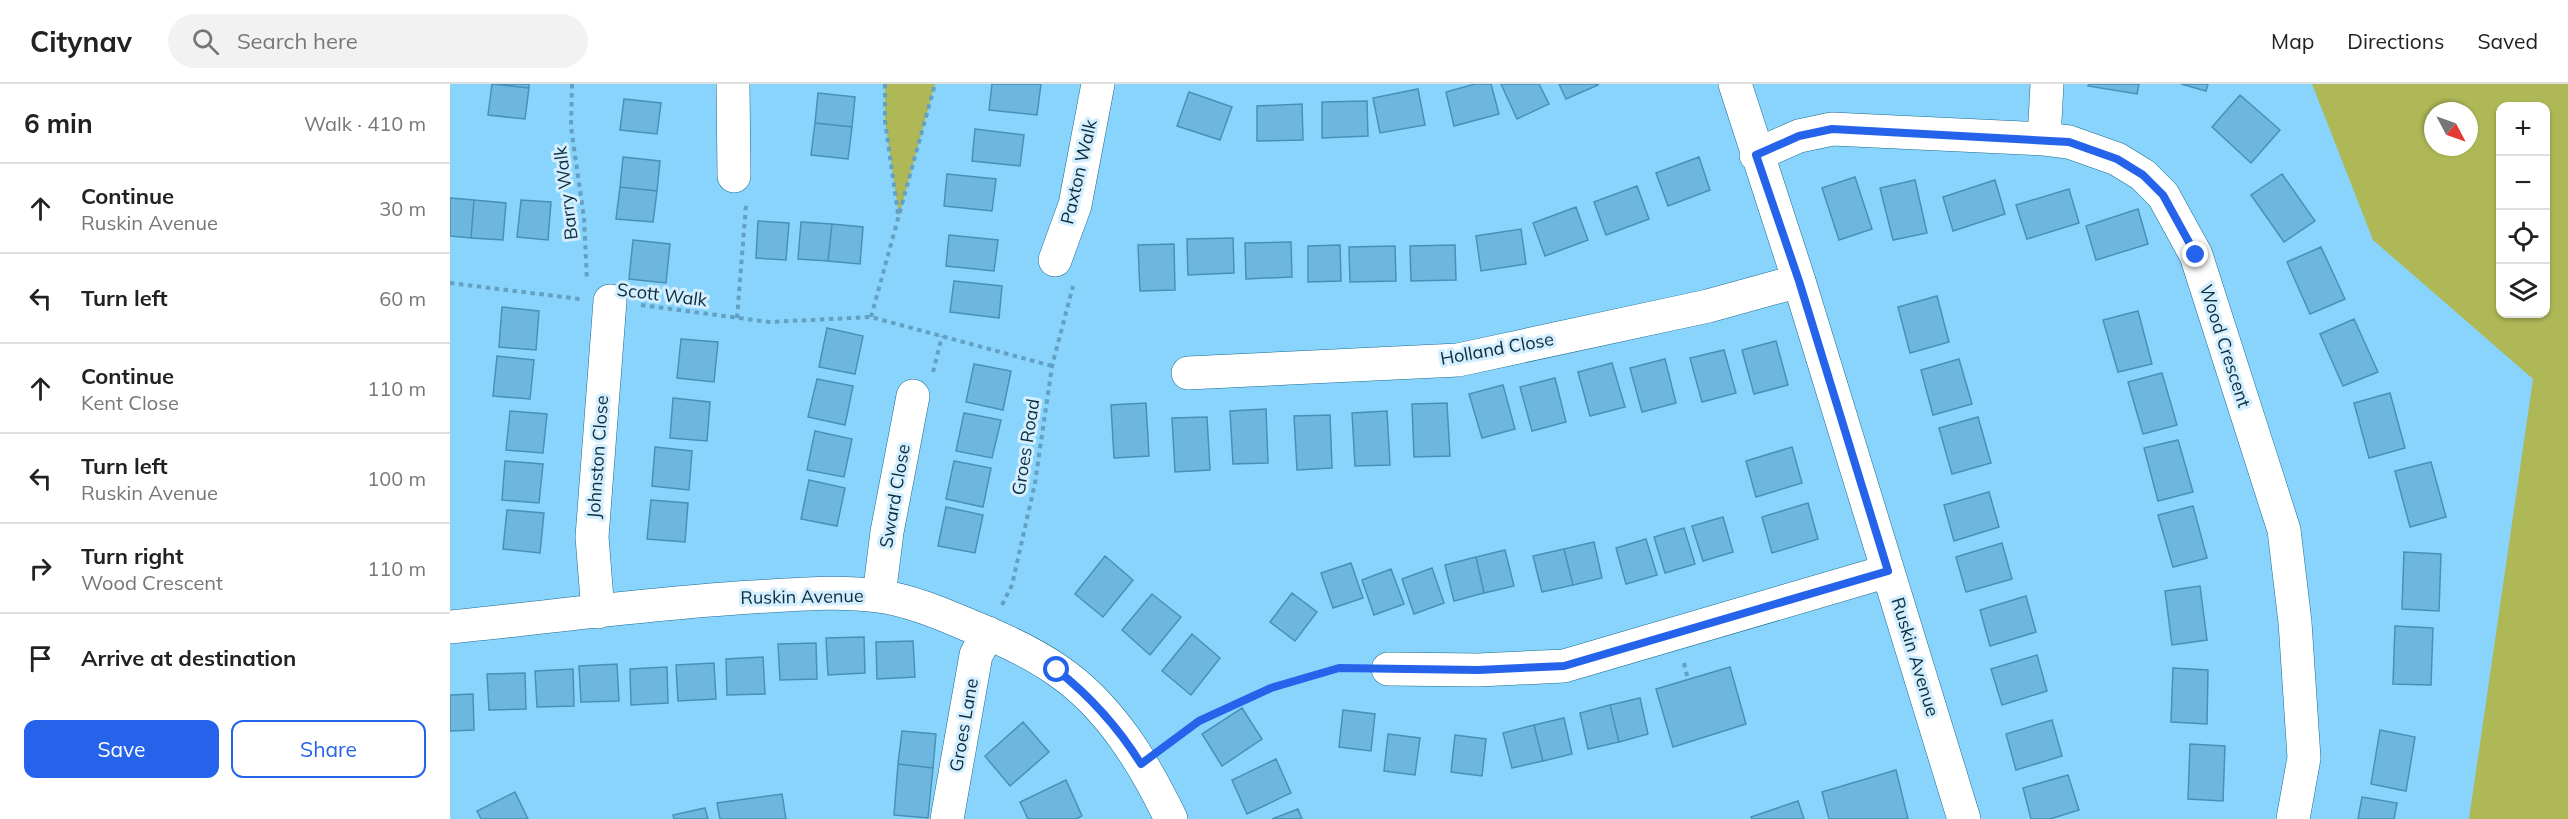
<!DOCTYPE html>
<meta charset="utf-8">
<style>
:root{--surface:#fff;--page:#f2f2f2;--text:#222;--muted:#767676;--line:#e0e0e0;--accent:#2563eb}
body{margin:0;font-family:Mulish,sans-serif;background:var(--page);color:var(--text)}
.controls{position:absolute;right:18px;top:18px;display:grid;overflow:hidden;border-radius:12px;box-shadow:0 2px 4px #0004}
.controls button{width:54px;height:54px;display:grid;place-items:center;padding:0;border:0;border-bottom:2px solid var(--line);background:var(--surface);color:var(--text);font:30px sans-serif}
.compass{position:absolute;left:1974px;top:18px;width:54px;height:54px;border-radius:50%;background:var(--surface);box-shadow:0 2px 4px #0004;rotate:131deg}
.stop{position:absolute;width:18px;height:18px;margin:-14px;border:4px solid #2563eb;border-radius:50%;background:#fff}
.stop.end{background:#2563eb;border-color:#fff;box-shadow:0 2px 6px #0008}
.list{margin:0;padding:0;list-style:none}
h2{display:flex;justify-content:space-between;align-items:center;height:78px;margin:0;padding:0 24px;font-size:26px}
h2 small{font-size:20px;font-weight:400;color:var(--muted)}
.list li{display:grid;grid-template-columns:39px 1fr auto;gap:18px;align-items:center;box-sizing:border-box;height:90px;padding:0 24px;border-top:2px solid var(--line)}
.list b{display:block;font-size:22px;white-space:nowrap}
.list p{margin:0;font-size:20px;white-space:nowrap;color:var(--muted)}
.list em{font-size:20px;font-style:normal;color:var(--muted)}
.actions{display:flex;gap:12px;padding:18px 24px}
.actions a{flex:1;padding:14px 0;border:2px solid var(--accent);border-radius:12px;text-align:center;font-size:21px;color:var(--accent)}
.actions .main{background:var(--accent);color:#fff}
.icon{flex:none;width:33px;height:33px;fill:none;stroke:currentColor;stroke-width:2;stroke-linecap:round;stroke-linejoin:round}
.map{position:relative;flex:none;width:2118px;height:735px;overflow:hidden}
header{display:flex;align-items:center;gap:36px;box-sizing:border-box;height:84px;padding:0 30px;background:var(--surface);border-bottom:2px solid var(--line)}
header strong{font-size:28px}
nav{display:flex;gap:33px;margin-inline-start:auto;font-size:21px}
.search{width:420px;height:54px;background:var(--page);display:flex;align-items:center;gap:15px;box-sizing:border-box;padding:0 21px;border-radius:33px;color:var(--muted);font-size:22px}
main{display:flex}
aside{flex:1;background:var(--surface)}
.map>svg:first-child{display:block}
.green{fill:#afb857;fill-rule:evenodd}
.building{fill:#6db7df;stroke:#4691b7;stroke-width:1.5}
.lines{fill:none;stroke-linecap:round;stroke-linejoin:round}
.minor-casing{stroke:#196a8f;stroke-width:34}
.path{stroke:#63a0c1;stroke-width:4;stroke-dasharray:4.5 4.5;stroke-linecap:butt}
.minor{stroke:#fff;stroke-width:33}
.route{stroke:#2563eb;stroke-width:8}
.labels{text-anchor:middle;stroke-width:6;stroke-linejoin:round;paint-order:stroke}
.street-label{font-size:18px;fill:#0c2c3c;stroke:#d2eeff}
</style>
<header>
<strong>Citynav</strong>
<div class="search"><svg class="icon" aria-label="search" viewBox="0 0 24 24"><circle cx="10" cy="10" r="6"/><path d="M15 15l6 6"/></svg>Search here</div>
<nav><a>Map</a><a>Directions</a><a>Saved</a></nav>
</header>
<main>
<aside>
<h2>6 min<small>Walk · 410 m</small></h2>
<ul class="list">
<li><svg class="icon" aria-label="ahead" viewBox="0 0 24 24"><path d="M12 20V5M6 11l6-6 6 6"/></svg><div><b>Continue</b><p>Ruskin Avenue</p></div><em>30 m</em></li>
<li><svg class="icon" aria-label="left" viewBox="0 0 24 24"><path d="M17 20v-9H6M10 6l-5 5 5 5"/></svg><div><b>Turn left</b></div><em>60 m</em></li>
<li><svg class="icon" aria-label="ahead" viewBox="0 0 24 24"><path d="M12 20V5M6 11l6-6 6 6"/></svg><div><b>Continue</b><p>Kent Close</p></div><em>110 m</em></li>
<li><svg class="icon" aria-label="left" viewBox="0 0 24 24"><path d="M17 20v-9H6M10 6l-5 5 5 5"/></svg><div><b>Turn left</b><p>Ruskin Avenue</p></div><em>100 m</em></li>
<li><svg class="icon" aria-label="right" viewBox="0 0 24 24"><path d="M7 20v-9h11M14 6l5 5-5 5"/></svg><div><b>Turn right</b><p>Wood Crescent</p></div><em>110 m</em></li>
<li><svg class="icon" aria-label="arrive" viewBox="0 0 24 24"><path d="M6 21V4h12l-3 4 3 4H6"/></svg><div><b>Arrive at destination</b></div></li>
</ul>
<div class="actions"><a class="main">Save</a><a>Share</a></div>
</aside>
<div class="map">
<svg width="2118" height="735" viewBox="0 0 2118 735">
<rect width="100%" height="100%" fill="#89d4fc"/>
<path class="green" d="M435,0H485L449,132L435,37Z
M1862,0H2118V735H2019L2083,295L1923,156ZM2050,22H2096V230H2050ZM1983,27H2019V63H1983Z"/>
<path class="building" d="M42,0L79,4L75,35L38,31Z
M46,0H79V4Z
M542,0H591L587,31L539,26Z
M1025,0H1041L1049,30L1004,42L996,8Z
M1051,0H1089L1099,20L1067,35Z
M1109,0H1148V1L1116,15Z
M1639,0H1689L1687,10L1638,2Z
M1731,0H1758L1756,7Z
M968,5L975,41L930,49L923,14Z
M739,8L782,23L770,56L727,42Z
M368,9L405,13L402,43L365,39Z
M1790,11L1830,46L1801,79L1762,43Z
M174,15L211,19L207,50L170,46Z
M917,17L918,52L872,54V18Z
M852,20L853,56L807,57V22Z
M365,39L402,43L398,75L361,71Z
M525,45L574,51L570,82L522,77Z
M173,73L210,77L207,107L170,103Z
M1249,73L1260,106L1218,122L1206,89Z
M497,90L546,95L542,127L494,122Z
M1832,90L1865,137L1834,158L1801,111Z
M1405,93L1422,145L1389,156L1372,104Z
M1465,96L1477,149L1443,156L1430,104Z
M1545,96L1555,130L1503,147L1493,113Z
M1187,102L1199,135L1156,151L1144,118Z
M170,103L207,107L203,138L166,135Z
M1619,105L1629,139L1577,155L1566,121Z
M0,114L24,116L21,154L0,152Z
M24,116L56,119L53,156L21,154Z
M71,116L101,118L98,156L67,153Z
M1126,123L1138,156L1095,172L1083,139Z
M1688,125L1698,160L1646,176L1636,142Z
M308,137L339,139L336,176L306,174Z
M351,138L382,140L378,177L348,175Z
M382,140L413,143L410,180L378,177Z
M1071,145L1076,180L1031,187L1026,152Z
M499,151L548,156L544,187L496,182Z
M783,154L784,189L738,191L737,155Z
M183,156L220,160L216,199L179,195Z
M841,158L842,193L796,195L795,159Z
M724,160L725,206L690,207L688,161Z
M890,161L891,197L858,198V162Z
M1005,161L1006,196L961,197L960,162Z
M945,162L946,197L900,198L899,163Z
M1871,163L1895,215L1860,230L1837,178Z
M504,197L552,202L549,234L500,228Z
M1487,212L1499,258L1460,269L1448,223Z
M52,223L89,227L86,266L49,263Z
M1688,227L1702,280L1668,288L1653,236Z
M1904,235L1928,288L1893,302L1870,250Z
M377,244L413,252L405,290L369,283Z
M231,255L268,258L264,298L227,294Z
M1326,257L1338,301L1304,310L1292,266Z
M1274,266L1286,309L1252,318L1240,274Z
M47,272L84,276L80,315L43,312Z
M1215,275L1226,319L1192,328L1180,284Z
M1509,275L1522,320L1483,331L1471,286Z
M1162,279L1175,323L1140,332L1128,288Z
M524,280L561,287L553,326L516,318Z
M1712,289L1727,341L1693,350L1678,298Z
M1105,294L1116,338L1082,347L1070,303Z
M367,295L403,302L395,341L358,333Z
M1053,301L1065,345L1032,354L1019,310Z
M1940,309L1955,364L1919,374L1904,319Z
M223,314L260,318L257,357L220,354Z
M696,319L699,372L664,374L661,321Z
M997,319L1000,372L964,373L962,320Z
M816,325L818,379L783,380L780,327Z
M60,327L97,330L93,369L56,366Z
M937,327L940,381L905,382L902,329Z
M514,329L551,336L542,374L506,367Z
M880,331L882,384L847,386L844,332Z
M757,333L760,386L725,388L722,334Z
M1528,333L1541,379L1502,390L1489,344Z
M365,347L402,355L394,393L357,386Z
M1728,356L1743,408L1708,417L1694,364Z
M205,363L242,367L239,406L202,402Z
M1342,363L1352,399L1306,413L1296,377Z
M55,377L93,380L89,419L52,416Z
M504,377L541,384L533,423L496,415Z
M1981,378L1996,433L1960,443L1945,387Z
M359,396L395,404L387,442L351,435Z
M1539,408L1549,443L1504,457L1494,421Z
M201,416L238,419L235,458L197,455Z
M1358,419L1368,455L1322,469L1312,433Z
M1743,422L1757,474L1723,483L1708,431Z
M496,423L533,431L525,469L488,462Z
M57,426L94,429L90,469L53,465Z
M1273,433L1283,468L1253,477L1242,442Z
M1234,444L1245,480L1215,489L1204,453Z
M1196,455L1207,491L1176,500L1166,464Z
M1144,458L1152,494L1123,501L1114,465Z
M1552,459L1562,495L1516,508L1506,473Z
M1114,465L1123,501L1092,508L1083,472Z
M1055,466L1064,502L1034,509L1026,473Z
M1954,468L1991,470L1989,527L1952,525Z
M655,472L683,496L653,533L625,510Z
M1026,473L1034,509L1004,517L995,481Z
M901,479L913,514L883,524L871,489Z
M982,484L994,519L964,530L952,495Z
M941,485L954,520L924,531L912,496Z
M1750,502L1757,556L1722,561L1715,507Z
M842,509L867,528L845,557L820,538Z
M702,510L731,533L700,571L672,546Z
M1576,512L1586,548L1540,562L1530,526Z
M1945,542L1983,544L1981,601L1943,600Z
M742,550L770,574L741,611L712,587Z
M414,553L415,589L378,591L376,554Z
M463,557L465,593L427,595L426,558Z
M366,559L367,595L330,596L328,560Z
M1587,571L1597,607L1552,621L1541,585Z
M313,573L315,610L277,611L276,575Z
M264,579L266,615L228,617L226,581Z
M167,580L169,617L131,618L129,582Z
M217,583L218,619L181,621L180,585Z
M1280,583L1296,640L1223,663L1206,605Z
M1723,584L1758,586L1757,640L1721,638Z
M123,585L124,622L87,623L85,587Z
M75,589L76,625L39,626L37,590Z
M23,610L24,646L0,647V611Z
M1190,614L1198,650L1169,658L1160,621Z
M1160,621L1169,658L1138,665L1130,629Z
M792,624L812,655L772,682L752,650Z
M893,626L925,630L921,667L889,663Z
M1114,634L1122,670L1093,677L1084,641Z
M1602,636L1612,672L1566,686L1556,650Z
M573,638L599,668L560,702L535,672Z
M1084,641L1093,677L1062,684L1053,649Z
M1930,646L1965,653L1956,707L1921,700Z
M452,647L486,650L483,684L448,680Z
M938,650L970,654L965,691L934,687Z
M1005,651L1036,655L1032,692L1001,688Z
M1740,660L1775,662L1773,717L1738,715Z
M826,675L841,709L797,730L782,696Z
M448,680L483,684L478,734L444,731Z
M1446,686L1458,735H1379L1372,708Z
M1618,691L1629,726L1600,735H1581L1573,704Z
M616,696L632,732L626,735H578L570,718Z
M65,708L78,735H31L27,727Z
M332,710L336,735H270L267,719Z
M1912,713L1947,719L1944,735H1908Z
M1348,717L1354,735H1302L1301,733Z
M255,724L258,735H224L223,731Z
M848,725L852,735H822Z"/>
<g class="lines">
<g class="minor-casing">
<path id="minor" d="M283,0L284,92
M1285,0L1349,197L1514,735
M1594,55L1597,0
M1306,71L1349,52L1382,45L1594,55L1619,58L1667,75L1693,91L1713,111L1746,171L1834,446L1845,538L1854,674L1843,735
M605,176L625,121L648,0
M738,289L1008,276L1258,222L1349,197
M429,512L437,448L463,312
M148,528L142,453L160,217
M0,543C100,533 201,519 302,513C343,511 386,506 428,512C459,516 490,529 518,541C548,553 580,567 607,586C660,622 694,679 721,735
M938,585L1028,586L1114,582L1438,487
M497,735L526,571L538,549"/>
</g>
<path class="path" d="M122,0L121,43L134,134L137,197
M435,0V37L448,130
M0,199L130,215
M191,221L319,238L421,233L602,282
M421,233L485,0
M287,234L296,121
M483,288L492,252
M552,521L562,501L585,399L602,282L623,202
M1234,579L1238,596
M717,661C728,653 738,642 750,636C791,614 861,584 907,585"/>
<use href="#minor" class="minor"/>
</g>
<g class="lines">
<path class="route" d="M607,586C641,613 668,643 691,680L749,637L821,604L889,584L1028,586L1114,582L1438,487L1349,197L1306,71L1349,52L1382,45L1619,58L1667,75L1693,91L1713,111L1746,171"/>
</g>
<g class="labels">
<g class="street-label">
<text transform="translate(629 88) rotate(-77)" y="6">Paxton Walk</text>
<text transform="translate(116 109) rotate(-97)" y="6">Barry Walk</text>
<text transform="translate(212 211) rotate(7)" y="6">Scott Walk</text>
<text transform="translate(1775 262) rotate(72)" y="6">Wood Crescent</text>
<text transform="translate(1047 265) rotate(-10)" y="6">Holland Close</text>
<text transform="translate(576 363) rotate(-81)" y="6">Groes Road</text>
<text transform="translate(148 373) rotate(-86)" y="6">Johnston Close</text>
<text transform="translate(445 412) rotate(-80)" y="6">Sward Close</text>
<text transform="translate(352 513) rotate(-1)" y="6">Ruskin Avenue</text>
<text transform="translate(1465 573) rotate(73)" y="6">Ruskin Avenue</text>
<text transform="translate(514 641) rotate(-80)" y="6">Groes Lane</text>
</g>
</g>
</svg>
<div class="controls">
<button>+</button>
<button>−</button>
<button><svg class="icon" aria-label="locate" viewBox="0 0 24 24"><circle cx="12" cy="12" r="6"/><path d="M12 2v4M12 18v4M2 12h4M18 12h4"/></svg></button>
<button><svg class="icon" aria-label="layers" viewBox="0 0 24 24"><path d="M12 4l9 5-9 5-9-5zM3 14l9 5 9-5"/></svg></button>
</div>
<svg class="compass" viewBox="-18 -18 36 36"><path d="M0-13l5 13h-10z" fill="#e53935"/><path d="M0 13l5-13h-10z" fill="#767676"/></svg>
<div class="stop" style="left:607px;top:586px"></div>
<div class="stop end" style="left:1746px;top:171px"></div>
</div>
</main>
